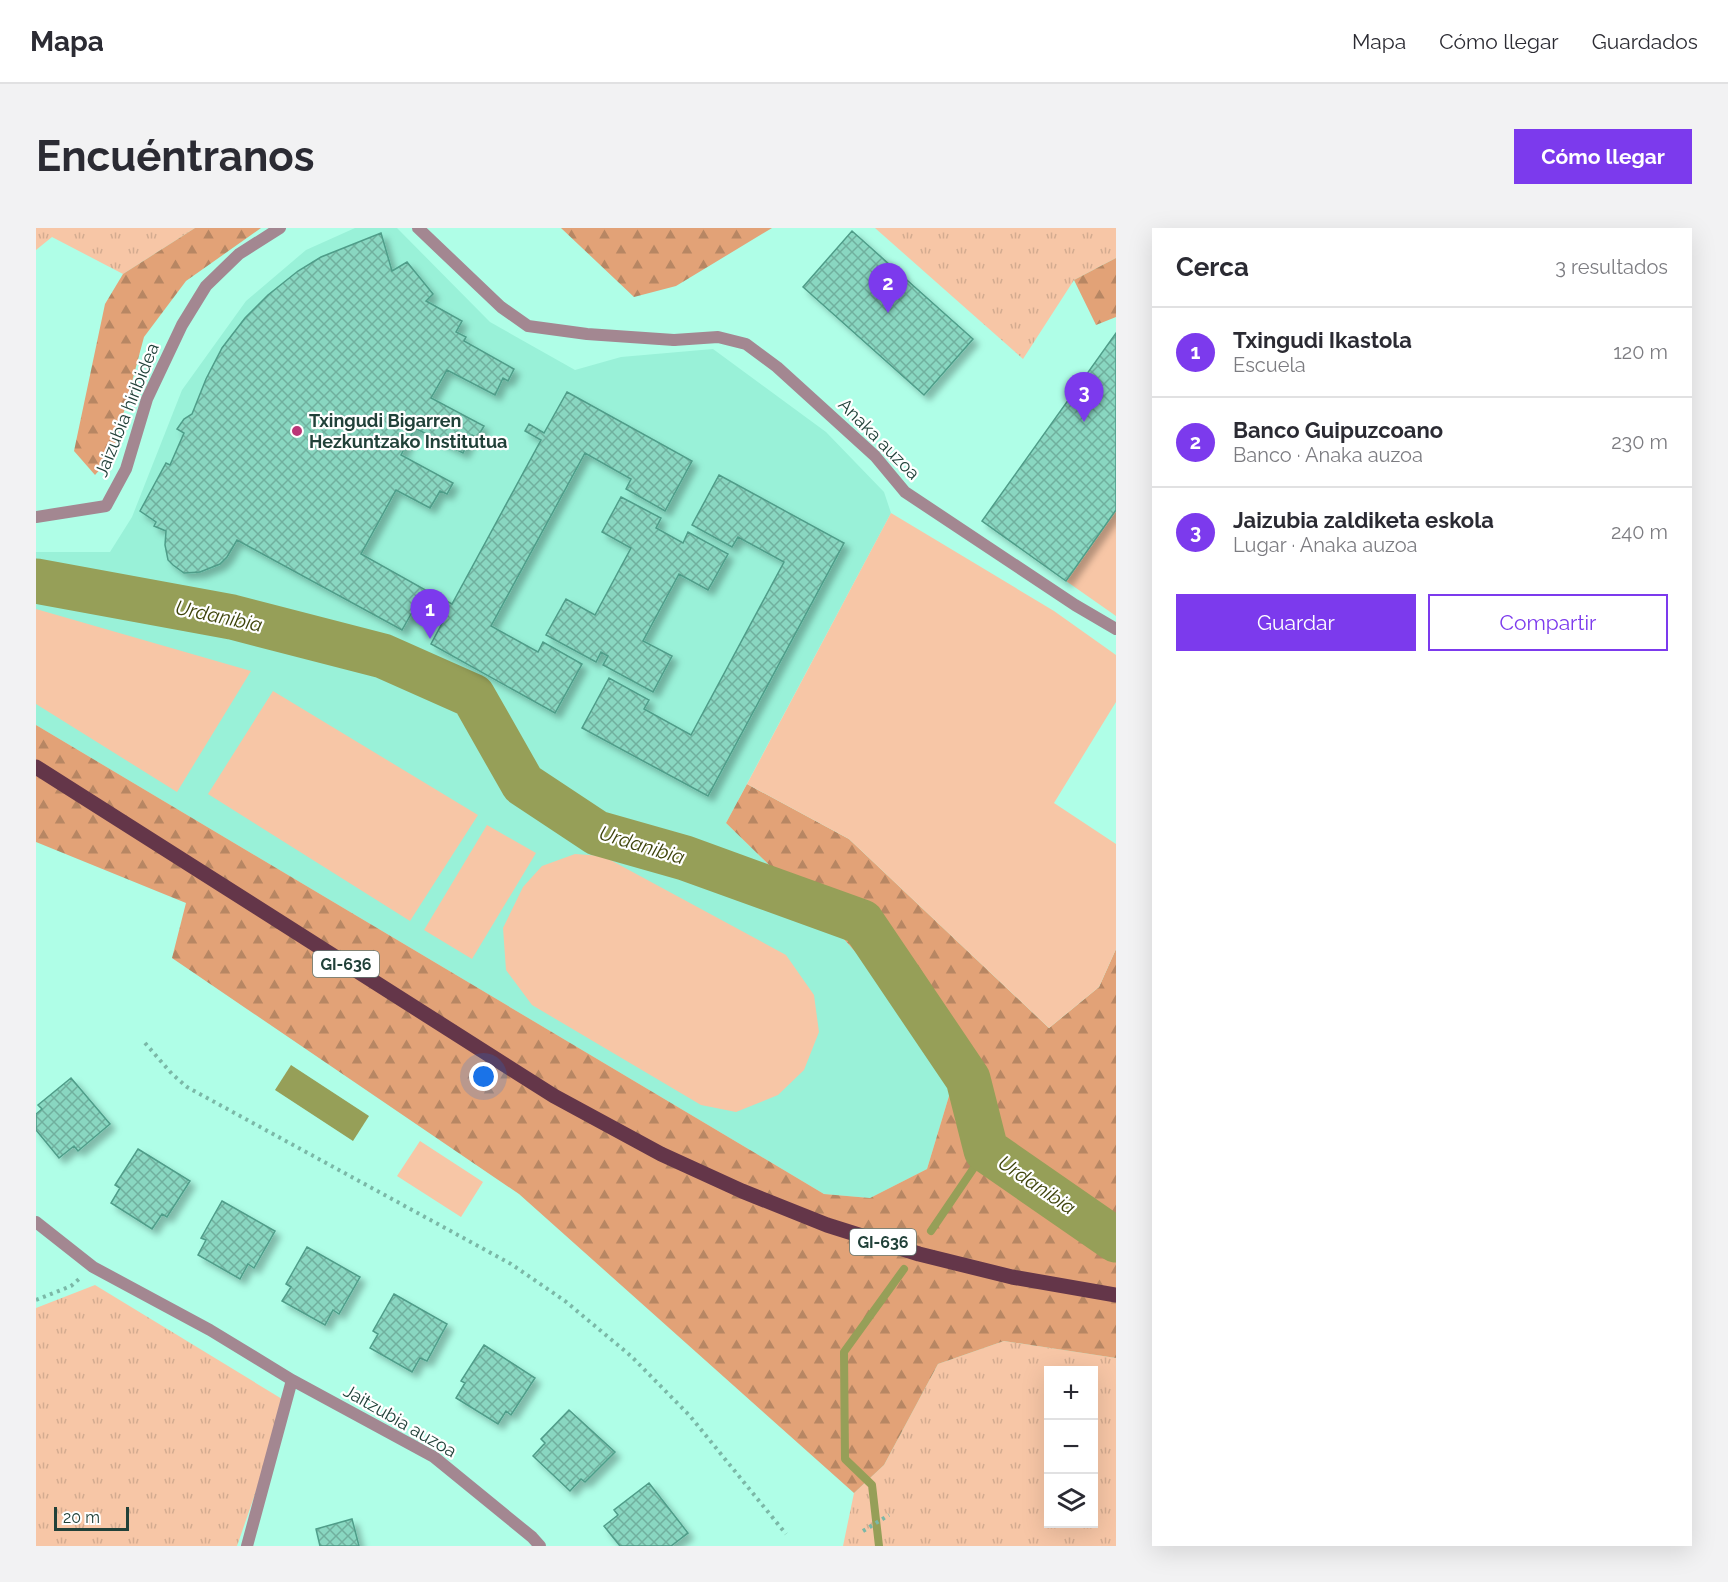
<!DOCTYPE html>
<html lang="es">
<meta charset="utf-8">
<style>
:root{--surface:#fff;--page:#f2f2f3;--text:#2b2b33;--muted:#7c7c81;--line:#e1e1e2;--accent:#7c3aed}
body{margin:0;font-family:Raleway,sans-serif;background:var(--page);color:var(--text)}
.controls{position:absolute;right:18px;bottom:18px;display:grid;overflow:hidden;border-radius:0px;box-shadow:0 6px 24px #0002}
.controls button{width:54px;height:54px;display:grid;place-items:center;padding:0;border:0;border-bottom:2px solid var(--line);background:var(--surface);color:var(--text);font:30px sans-serif}
.scale{position:absolute;left:18px;bottom:15px;width:75px;box-sizing:border-box;padding-left:6px;border:3px solid #214139;border-top:0;font-size:16px;line-height:21px;white-space:nowrap;color:#214139;-webkit-text-stroke:4px #fff;paint-order:stroke}
.you{position:absolute;left:448px;top:849px;width:21px;height:21px;margin:-15px;border:4px solid #fff;border-radius:50%;background:#1a73e8;box-shadow:0 0 0 9px #1a73e833}
.badge{display:grid;place-items:center;width:39px;height:39px;border-radius:50%;background:var(--accent);color:#fff;font-size:20px;font-weight:700}
.pin{position:absolute;translate:-50% -50px;filter:drop-shadow(0 2px 3px #0008)}
.pin::after{content:'';position:absolute;top:32px;width:21px;height:18px;background:inherit;clip-path:polygon(0 0,100% 0,50% 100%)}
.list{margin:0;padding:0;list-style:none}
h2{display:flex;justify-content:space-between;align-items:center;height:78px;margin:0;padding:0 24px;font-size:26px}
h2 small{font-size:20px;font-weight:400;color:var(--muted)}
.list li{display:grid;grid-template-columns:39px 1fr auto;gap:18px;align-items:center;box-sizing:border-box;height:90px;padding:0 24px;border-top:2px solid var(--line)}
.list b{display:block;font-size:22px;white-space:nowrap}
.list p{margin:0;font-size:20px;white-space:nowrap;color:var(--muted)}
.list em{font-size:20px;font-style:normal;color:var(--muted)}
.actions{display:flex;gap:12px;padding:18px 24px}
.actions a{flex:1;padding:14px 0;border:2px solid var(--accent);border-radius:0px;text-align:center;font-size:21px;color:var(--accent)}
.actions .main{background:var(--accent);color:#fff}
.icon{flex:none;width:33px;height:33px;fill:none;stroke:currentColor;stroke-width:2;stroke-linecap:round;stroke-linejoin:round}
.map{position:relative;flex:none;width:1080px;height:1318px;overflow:hidden;border-radius:0px}
header{display:flex;align-items:center;gap:36px;box-sizing:border-box;height:84px;padding:0 30px;background:var(--surface);border-bottom:2px solid var(--line)}
header strong{font-size:28px}
nav{display:flex;gap:33px;margin-inline-start:auto;font-size:21px}
.intro{display:flex;align-items:center;justify-content:space-between;box-sizing:border-box;height:144px;padding:0 36px}
h1{margin:0;font-size:42px}
.button{padding:15px 27px;border-radius:0px;background:var(--accent);color:#fff;font-size:21px;font-weight:700}
main{display:flex;gap:36px;padding:0 36px}
aside{flex:1;background:var(--surface);border-radius:0px;box-shadow:0 6px 24px #0002}
.map>svg:first-child{display:block}
.built{fill:#99f1d8}
.grass{fill:url(#grass-tufts);fill-rule:evenodd}
.forest{fill:url(#forest-firs)}
.pitch{fill:#f7c6a6}
.water{fill:#969f58}
.lines{fill:none;stroke-linecap:round;stroke-linejoin:round}
.stream{stroke:#969f58;stroke-width:8}
.river{stroke:#969f58;stroke-width:45}
.building{fill:url(#building-cross-hatch);stroke:#4f9d89;stroke-width:1.5;filter:url(#shadow)}
.path{stroke:#7bb8a7;stroke-width:4;stroke-dasharray:3 4.5;stroke-linecap:butt}
.service{stroke:#a38791;stroke-width:12}
.minor{stroke:#a38791;stroke-width:12}
.primary{stroke:#643649;stroke-width:15}
.poi-dot{fill:#bb3577;stroke:#fff;stroke-width:2}
.labels{text-anchor:middle;stroke-width:4.5;stroke-linejoin:round;paint-order:stroke}
.shield{fill:#fff;stroke:#647a74;stroke-width:1.5}
.shield-label{font-size:16px;font-weight:bold;fill:#214139}
.street-label{font-size:18px;fill:#214139;stroke:#fff}
.poi-label{font-size:18px;font-weight:bold;fill:#214139;stroke:#fff;text-anchor:start}
.water-label{font-size:20px;font-style:italic;fill:#3e430b;stroke:#fff}
</style>
<header>
<strong>Mapa</strong>
<nav><a>Mapa</a><a>Cómo llegar</a><a>Guardados</a></nav>
</header>
<div class="intro"><h1>Encuéntranos</h1><a class="button">Cómo llegar</a></div>
<main>
<div class="map">
<svg width="1080" height="1318" viewBox="0 0 1080 1318">
<defs>
<pattern id="grass-tufts" width="24" height="20" patternUnits="userSpaceOnUse" patternTransform="scale(1.5)"><rect width="24" height="20" fill="#f7c6a6"/><path d="M3 7l-1-3M5 7V3M7 7l1-3M15 17l-1-3M17 17v-4M19 17l1-3" fill="none" stroke="#d3ab90"/></pattern>
<pattern id="forest-firs" width="22" height="20" patternUnits="userSpaceOnUse" patternTransform="scale(1.5)"><rect width="22" height="20" fill="#e2a277"/><path d="M5 1l3.5 6h-7zM16 11l3.5 6h-7z" fill="#b78663"/></pattern>
<pattern id="building-cross-hatch" width="8" height="8" patternUnits="userSpaceOnUse" patternTransform="scale(1.5)"><rect width="8" height="8" fill="#89d7c1"/><path d="M0 0l8 8M0 8l8-8" fill="none" stroke="#70b09e"/></pattern>
<filter id="shadow"><feDropShadow dx="5.5" dy="5.5" stdDeviation="3" flood-color="#0004"/></filter>
</defs>
<rect width="100%" height="100%" fill="#affee7"/>
<path class="built" d="M319,0H361L454,94L539,142L585,129L677,121L790,204L848,264L855,285L690,595L798,700L882,794L916,858L891,941L834,970L788,966L0,497V324H74L96,289L146,162L210,73L270,22Z"/>
<path class="grass" d="M0,0H159L87,46L16,9L0,22Z
M839,0H1080V30L1038,52L987,131Z
M59,1057L251,1174L201,1318H0V1080Z
M968,1113L1080,1130V1318H807L818,1265L848,1237L902,1136ZM1012,1142H1058V1296H1012Z"/>
<path class="forest" d="M159,0H225L150,53L108,109L76,228L59,247L38,223L69,76L87,46Z
M525,0H736L640,58L598,69Z
M1080,30V89L1060,97L1038,52Z
M0,497L788,966L834,970L891,941L916,858L882,794L798,700L690,595L711,556L813,611L1013,800L1063,759L1080,721V1130L968,1113L902,1136L848,1237L818,1265L483,966L136,730L150,675L0,614Z"/>
<path class="pitch" d="M1080,282V388L1030,353Z
M855,285L1018,383L1080,427V474L1018,575L1080,616V721L1063,759L1013,800L813,611L711,556Z
M0,381L215,443L141,564L0,476Z
M237,463L442,587L374,693L172,566Z
M451,597L500,625L436,731L388,702Z
M539,626L567,628L750,727L778,767L783,804L768,842L742,867L700,884L665,877L496,777L470,742L467,700L487,659L506,638Z
M384,913L447,954L425,989L361,948Z"/>
<path class="water" d="M255,837L333,888L317,913L239,862Z"/>
<g class="lines">
<path class="stream" d="M895,1003L950,922
M843,1318L836,1257L809,1231L808,1124L868,1041"/>
<path class="river" d="M0,353L196,389L347,428L437,468L487,556L561,605L649,630L826,694L932,851L950,922L1080,1012"/>
</g>
<path class="building" d="M816,3L937,111L888,167L767,59Z
M345,5L356,43L371,34L397,66L390,73L426,93L420,104L430,109L428,113L478,141L472,153L467,150L459,167L411,142L395,170L448,198L441,210L436,207L427,225L379,200L365,227L417,255L411,266L404,263L394,280L360,262L325,326L402,369L396,380L383,372L366,402L201,312L191,329L184,336L164,344L148,345L137,337L132,332L129,317L130,303L118,298L120,294L104,283L130,235L134,237L148,205L141,201L148,191L156,186L170,151L186,120L209,90L232,67L262,43L285,29Z
M1080,105V282L1030,353L946,293Z
M531,164L656,233L629,283L590,261L595,251L549,225L455,398L502,424L507,414L546,436L519,485L395,416L410,388L397,380L403,369L416,376L505,212L489,203L493,196L508,205Z
M683,247L808,315L672,568L546,500L573,450L613,472L608,481L655,507L748,334L702,309L696,319L656,297Z
M585,269L625,290L620,300L647,315L652,304L692,326L672,362L643,346L607,413L636,428L617,464L567,437L572,428L565,424L560,434L510,407L530,371L559,387L595,320L566,304Z
M35,850L74,896L42,923L38,918L23,930L0,902V886L6,881L2,877Z
M102,921L154,953L131,989L126,986L116,1001L75,975L84,960L79,957Z
M186,973L239,1003L218,1040L212,1036L204,1051L162,1027L170,1012L165,1010Z
M271,1019L324,1049L303,1086L297,1082L289,1097L246,1073L255,1059L250,1056Z
M358,1066L411,1096L391,1133L384,1130L376,1144L334,1120L342,1106L337,1103Z
M448,1117L499,1150L475,1187L470,1183L462,1196L420,1170L429,1155L425,1153Z
M533,1182L579,1224L549,1254L545,1251L534,1263L497,1228L509,1215L505,1211Z
M613,1255L652,1305L635,1318H584L568,1298L582,1287L578,1282Z
M316,1291L323,1318H284L280,1301Z"/>
<g class="lines">
<path class="path" d="M109,815L136,846L151,859L475,1036L529,1073L595,1128L654,1188L750,1306
M0,1072L35,1058L43,1051
M827,1303L853,1287"/>
<path class="service" d="M382,0L465,79L492,98L551,106L638,112
M0,289L70,278L90,241L111,171L146,97L170,58L203,26L244,0"/>
<path class="minor" d="M638,112L682,109L710,116L741,139L839,228L869,264L1039,377L1080,401
M0,994L57,1039L174,1102L256,1152L398,1229L496,1309L504,1318
M211,1318L256,1152"/>
<path class="primary" d="M0,539L518,868L625,926L706,963L791,997L883,1026L976,1049L1080,1067"/>
</g>
<circle class="poi-dot" cx="261" cy="203" r="6"/>
<g class="labels">
<g class="shield">
<rect x="277" y="723" width="66" height="26" rx="4.5"/>
<rect x="814" y="1001" width="66" height="26" rx="4.5"/>
</g>
<g class="shield-label">
<text x="310" y="742">GI-636</text>
<text x="847" y="1020">GI-636</text>
</g>
<g class="street-label">
<text transform="translate(91 182) rotate(-68)" y="6">Jaizubia hiribidea</text>
<text transform="translate(843 211) rotate(45)" y="6">Anaka auzoa</text>
<text transform="translate(364 1193) rotate(30)" y="6">Jaitzubia auzoa</text>
</g>
<g class="poi-label">
<text x="273" y="199">Txingudi Bigarren<tspan x="273" dy="21">Hezkuntzako Institutua</tspan></text>
</g>
<g class="water-label">
<text transform="translate(183 388) rotate(12)" y="7">Urdanibia</text>
<text transform="translate(606 617) rotate(17)" y="7">Urdanibia</text>
<text transform="translate(1001 957) rotate(34)" y="7">Urdanibia</text>
</g>
</g>
</svg>
<div class="controls">
<button>+</button>
<button>−</button>
<button><svg class="icon" aria-label="layers" viewBox="0 0 24 24"><path d="M12 4l9 5-9 5-9-5zM3 14l9 5 9-5"/></svg></button>
</div>
<div class="scale">20 m</div>
<div class="you"></div>
<div class="pin badge" style="left:394px;top:411px">1</div>
<div class="pin badge" style="left:852px;top:85px">2</div>
<div class="pin badge" style="left:1048px;top:194px">3</div>
</div>
<aside>
<h2>Cerca<small>3 resultados</small></h2>
<ul class="list">
<li><span class="badge">1</span><div><b>Txingudi Ikastola</b><p>Escuela</p></div><em>120 m</em></li>
<li><span class="badge">2</span><div><b>Banco Guipuzcoano</b><p>Banco · Anaka auzoa</p></div><em>230 m</em></li>
<li><span class="badge">3</span><div><b>Jaizubia zaldiketa eskola</b><p>Lugar · Anaka auzoa</p></div><em>240 m</em></li>
</ul>
<div class="actions"><a class="main">Guardar</a><a>Compartir</a></div>
</aside>
</main>
